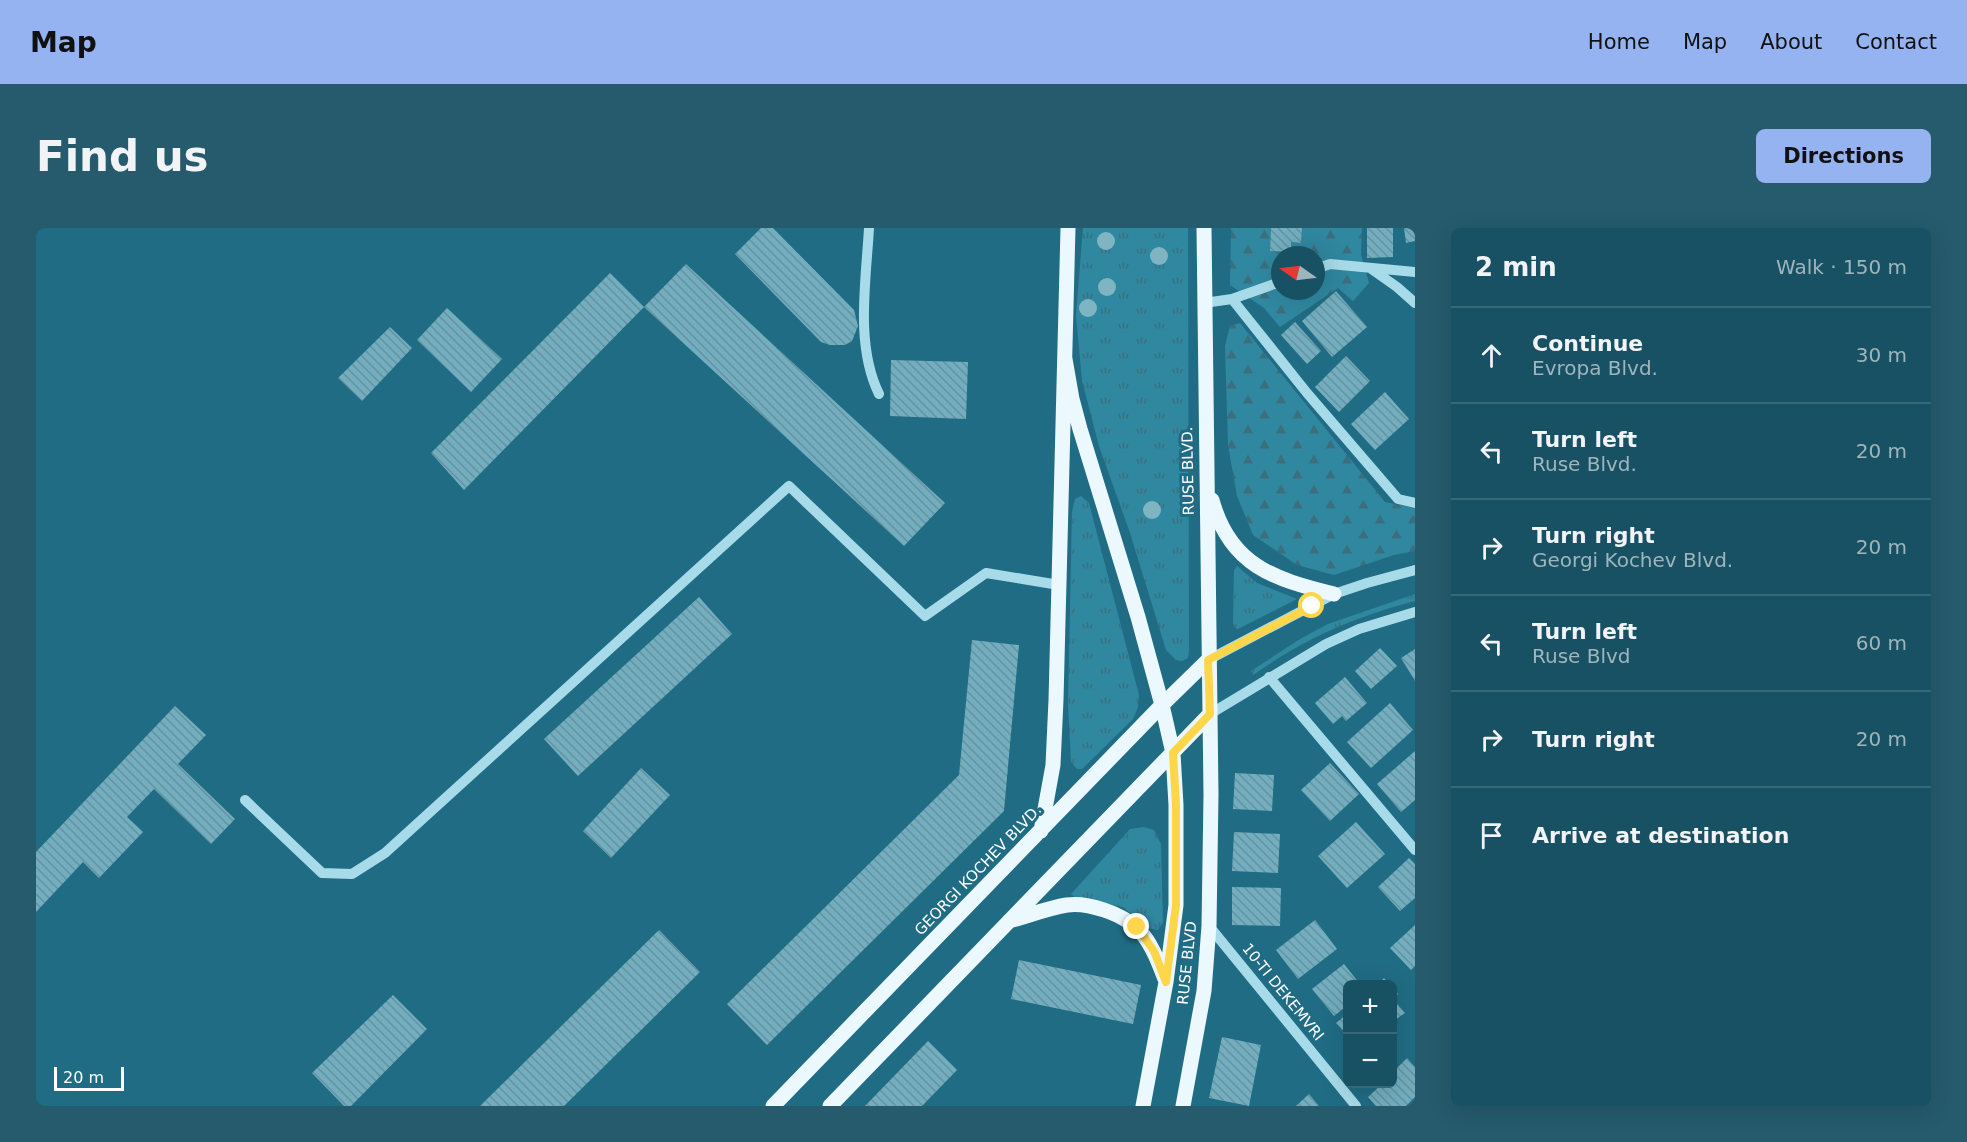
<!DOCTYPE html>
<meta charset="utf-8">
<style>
:root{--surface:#185163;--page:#255b6c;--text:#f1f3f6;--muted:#9fb5be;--line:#366878;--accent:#95b2f1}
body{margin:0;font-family:"DejaVu Sans",sans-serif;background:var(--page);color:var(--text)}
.controls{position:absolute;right:18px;bottom:18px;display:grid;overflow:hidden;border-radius:9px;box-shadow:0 6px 24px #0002}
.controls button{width:54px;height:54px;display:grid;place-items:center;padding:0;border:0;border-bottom:2px solid var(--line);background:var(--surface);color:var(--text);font:30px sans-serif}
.compass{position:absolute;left:1235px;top:18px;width:54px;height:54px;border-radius:50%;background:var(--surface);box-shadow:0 6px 24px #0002;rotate:284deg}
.scale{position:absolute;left:18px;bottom:15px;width:70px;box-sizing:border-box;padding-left:6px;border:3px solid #fff;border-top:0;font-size:16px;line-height:21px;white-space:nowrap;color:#fff;-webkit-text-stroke:4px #206c84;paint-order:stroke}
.stop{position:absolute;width:18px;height:18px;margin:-14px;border:4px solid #ffd54a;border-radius:50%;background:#fff}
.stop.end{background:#ffd54a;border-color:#fff;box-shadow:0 2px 6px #0008}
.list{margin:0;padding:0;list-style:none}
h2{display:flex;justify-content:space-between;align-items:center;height:78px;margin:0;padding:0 24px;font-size:26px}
h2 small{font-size:20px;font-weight:400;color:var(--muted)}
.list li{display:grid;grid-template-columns:39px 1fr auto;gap:18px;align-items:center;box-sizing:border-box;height:96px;padding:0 24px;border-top:2px solid var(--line)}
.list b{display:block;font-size:22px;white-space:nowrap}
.list p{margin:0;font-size:20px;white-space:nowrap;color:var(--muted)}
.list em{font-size:20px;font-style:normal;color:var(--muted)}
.icon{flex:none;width:33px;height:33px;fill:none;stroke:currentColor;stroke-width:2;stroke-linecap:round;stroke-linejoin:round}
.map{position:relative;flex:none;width:1379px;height:878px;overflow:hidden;border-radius:9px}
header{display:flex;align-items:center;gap:36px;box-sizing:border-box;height:84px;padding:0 30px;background:var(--accent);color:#111}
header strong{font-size:28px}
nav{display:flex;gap:33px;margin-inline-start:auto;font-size:21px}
.intro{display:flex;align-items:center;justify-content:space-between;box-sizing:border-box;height:144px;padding:0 36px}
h1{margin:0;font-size:42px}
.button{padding:15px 27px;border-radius:9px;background:var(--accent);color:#111;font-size:21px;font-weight:700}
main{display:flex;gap:36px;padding:0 36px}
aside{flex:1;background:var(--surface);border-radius:9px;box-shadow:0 6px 24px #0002}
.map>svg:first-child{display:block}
.grass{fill:url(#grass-tufts)}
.forest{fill:url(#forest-firs);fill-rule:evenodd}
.building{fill:url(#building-back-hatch)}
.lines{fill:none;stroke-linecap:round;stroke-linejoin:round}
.minor{stroke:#a8dbe9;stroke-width:10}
.major{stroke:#ebf9fe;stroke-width:15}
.tree{fill:#7fb4c3}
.route{stroke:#ffd54a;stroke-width:8}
.labels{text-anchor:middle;stroke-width:6;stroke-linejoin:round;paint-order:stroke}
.street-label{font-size:15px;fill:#fff;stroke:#206c84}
</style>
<header>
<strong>Map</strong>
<nav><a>Home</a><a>Map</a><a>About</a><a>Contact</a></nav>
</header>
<div class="intro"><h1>Find us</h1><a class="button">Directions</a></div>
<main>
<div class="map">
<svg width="1379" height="878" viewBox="0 0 1379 878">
<defs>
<pattern id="grass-tufts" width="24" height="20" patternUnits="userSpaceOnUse" patternTransform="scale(1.5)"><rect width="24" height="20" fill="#3087a0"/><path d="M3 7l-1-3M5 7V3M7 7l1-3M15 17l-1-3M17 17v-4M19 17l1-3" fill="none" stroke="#3b6f7e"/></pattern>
<pattern id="forest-firs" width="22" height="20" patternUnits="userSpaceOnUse" patternTransform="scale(1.5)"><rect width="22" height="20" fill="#3087a0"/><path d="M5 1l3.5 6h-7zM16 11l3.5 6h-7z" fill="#3b6f7e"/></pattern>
<pattern id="building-back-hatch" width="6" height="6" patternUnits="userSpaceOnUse" patternTransform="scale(1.5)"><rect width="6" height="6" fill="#72aebf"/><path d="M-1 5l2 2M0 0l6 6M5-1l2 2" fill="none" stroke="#67919c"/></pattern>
</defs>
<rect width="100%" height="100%" fill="#206c84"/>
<path class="grass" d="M1047,0H1152L1153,423L1152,430L1146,433L1140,432L1130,422L1094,305L1063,218L1046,153L1040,87Z
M1045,268L1053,275L1103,467L1102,479L1097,491L1046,541H1041L1035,534L1032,476L1036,284L1039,271Z
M1201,338L1221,355L1261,371L1202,401L1199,400L1197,395L1198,342Z
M1379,366V373C1318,389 1268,411 1217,447L1215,443L1264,411L1292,396Z
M1108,599L1118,602L1125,616L1127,694L1122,702L1112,700L1087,679L1039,669L1035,666L1094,601Z"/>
<path class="forest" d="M1195,0H1235L1234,23L1255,24V14L1265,15L1262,0H1326L1325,27L1333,55L1317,73L1302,60L1244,99L1228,80L1194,57ZM1244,27H1280V63H1244Z
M1204,95L1349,274L1379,280V323L1358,327L1298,347L1261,337L1217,307L1201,268L1192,217L1189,118L1194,98Z"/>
<path class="building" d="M725,0H737L818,82L822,98L816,113L809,117H794L785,114L699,26Z
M1235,0H1266L1265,15L1255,14V24L1234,23Z
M1331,0H1357V29L1331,30Z
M1368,0H1379V13L1370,15Z
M650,36L909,275L868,318L608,79L428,262L395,225L574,45L608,79Z
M1300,63L1331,99L1296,129L1266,93Z
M411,80L466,131L435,164L381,112Z
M1259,94L1285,123L1271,136L1245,107Z
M354,99L376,120L326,173L302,150Z
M1310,128L1334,153L1303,184L1279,159Z
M855,132L932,134L930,191L854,188Z
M1349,164L1373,191L1339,222L1315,196Z
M663,369L696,406L542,548L508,511Z
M936,412L983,417L968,583L731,817L691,776L923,547Z
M1344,420L1361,438L1335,461L1319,443Z
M1379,421V453L1365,430Z
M1309,449L1331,475L1310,493L1306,488L1297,496L1279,475Z
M1354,475L1377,502L1335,540L1311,514Z
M139,478L170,507L142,536L199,591L175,616L118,561L91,589L107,604L63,650L47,634L0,684V624Z
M1379,523V572L1365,584L1341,556Z
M1294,535L1323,566L1294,593L1265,562Z
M605,540L634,567L575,630L547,603Z
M1199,545L1238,547L1236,583L1197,581Z
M1320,594L1349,626L1311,660L1282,628Z
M1198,604L1244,606L1242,645L1196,643Z
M1373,630L1379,636V670L1364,683L1342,659Z
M1196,659L1245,660L1244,698L1196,697Z
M1279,692L1301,721L1262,751L1240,722Z
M1379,697V738L1375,742L1354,720Z
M623,702L664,744L528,878H444Z
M983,732L1105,757L1097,796L975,771Z
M1308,736L1324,756H1312V777L1298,788L1276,761Z
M1348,750L1353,756H1342Z
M1356,760L1362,766L1357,771L1369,785L1356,794Z
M357,767L391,801L315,878H308L276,845Z
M1312,785V808L1300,795Z
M1186,809L1225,817L1213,878L1173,870Z
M892,813L921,842L886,878H829Z
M1371,830L1379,839V869L1370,878H1340L1332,869L1346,856H1356V845Z
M1273,866L1283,878H1260Z"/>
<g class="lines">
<path class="minor" d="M833,0C830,54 819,117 843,166
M1334,40L1361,59L1379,75
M1280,41L1294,36L1379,44
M1196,71L1271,165L1362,271L1379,275
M1168,75L1196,71L1244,54
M1172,432L1298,366L1331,355L1379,342
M1233,449L1379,622
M1174,486L1290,416L1323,401L1379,384
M209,572L286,645L316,646L349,625L753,258L889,388L950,345L1023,357
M1173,698L1320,878"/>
<path class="major" d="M1029,131L1036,171L1044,201L1102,389L1126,477L1137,525L1140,577V677L1130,754L1107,878
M1176,272C1194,338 1238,351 1298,366
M1005,603L1017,537L1020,472L1032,0
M973,693C992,688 1012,680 1031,677C1044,675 1056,678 1068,682C1107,695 1115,715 1129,751
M737,878L1126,477L1172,432
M794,878L1174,486
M1147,878L1168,763L1173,698L1175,567L1168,0"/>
</g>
<g class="tree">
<circle cx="1070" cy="13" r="9"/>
<circle cx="1123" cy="28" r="9"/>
<circle cx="1071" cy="59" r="9"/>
<circle cx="1052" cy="80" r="9"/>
<circle cx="1116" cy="282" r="9"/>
</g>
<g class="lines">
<path class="route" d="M1101,699L1118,723L1130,754L1140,677V577L1137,525L1174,486L1172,432L1276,378"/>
</g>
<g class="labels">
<g class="street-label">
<text transform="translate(1152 243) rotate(-91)" y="5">RUSE BLVD.</text>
<text transform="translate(942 642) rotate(-46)" y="5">GEORGI KOCHEV BLVD.</text>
<text transform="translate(1151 735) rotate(-84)" y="5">RUSE BLVD</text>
<text transform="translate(1247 764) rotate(51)" y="5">10-TI DEKEMVRI</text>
</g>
</g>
</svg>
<div class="controls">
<button>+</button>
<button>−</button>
</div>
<svg class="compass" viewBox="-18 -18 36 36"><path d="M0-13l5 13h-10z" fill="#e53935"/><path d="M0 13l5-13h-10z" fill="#9fb5be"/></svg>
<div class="scale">20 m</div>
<div class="stop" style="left:1276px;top:378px"></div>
<div class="stop end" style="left:1101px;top:699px"></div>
</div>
<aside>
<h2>2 min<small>Walk · 150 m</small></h2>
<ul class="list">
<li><svg class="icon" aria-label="ahead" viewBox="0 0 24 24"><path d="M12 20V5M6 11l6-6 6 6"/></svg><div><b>Continue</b><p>Evropa Blvd.</p></div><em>30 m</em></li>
<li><svg class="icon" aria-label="left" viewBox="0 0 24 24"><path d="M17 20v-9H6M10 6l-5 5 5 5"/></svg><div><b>Turn left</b><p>Ruse Blvd.</p></div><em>20 m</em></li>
<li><svg class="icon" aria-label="right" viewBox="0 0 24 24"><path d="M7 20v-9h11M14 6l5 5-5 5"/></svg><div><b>Turn right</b><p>Georgi Kochev Blvd.</p></div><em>20 m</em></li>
<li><svg class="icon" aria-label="left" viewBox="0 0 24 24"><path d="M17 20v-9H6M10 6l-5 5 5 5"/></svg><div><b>Turn left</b><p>Ruse Blvd</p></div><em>60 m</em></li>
<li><svg class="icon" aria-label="right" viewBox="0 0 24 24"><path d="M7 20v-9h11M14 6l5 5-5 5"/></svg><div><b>Turn right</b></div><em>20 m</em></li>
<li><svg class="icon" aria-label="arrive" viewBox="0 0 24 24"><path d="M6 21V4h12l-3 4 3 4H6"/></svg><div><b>Arrive at destination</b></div></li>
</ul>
</aside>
</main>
